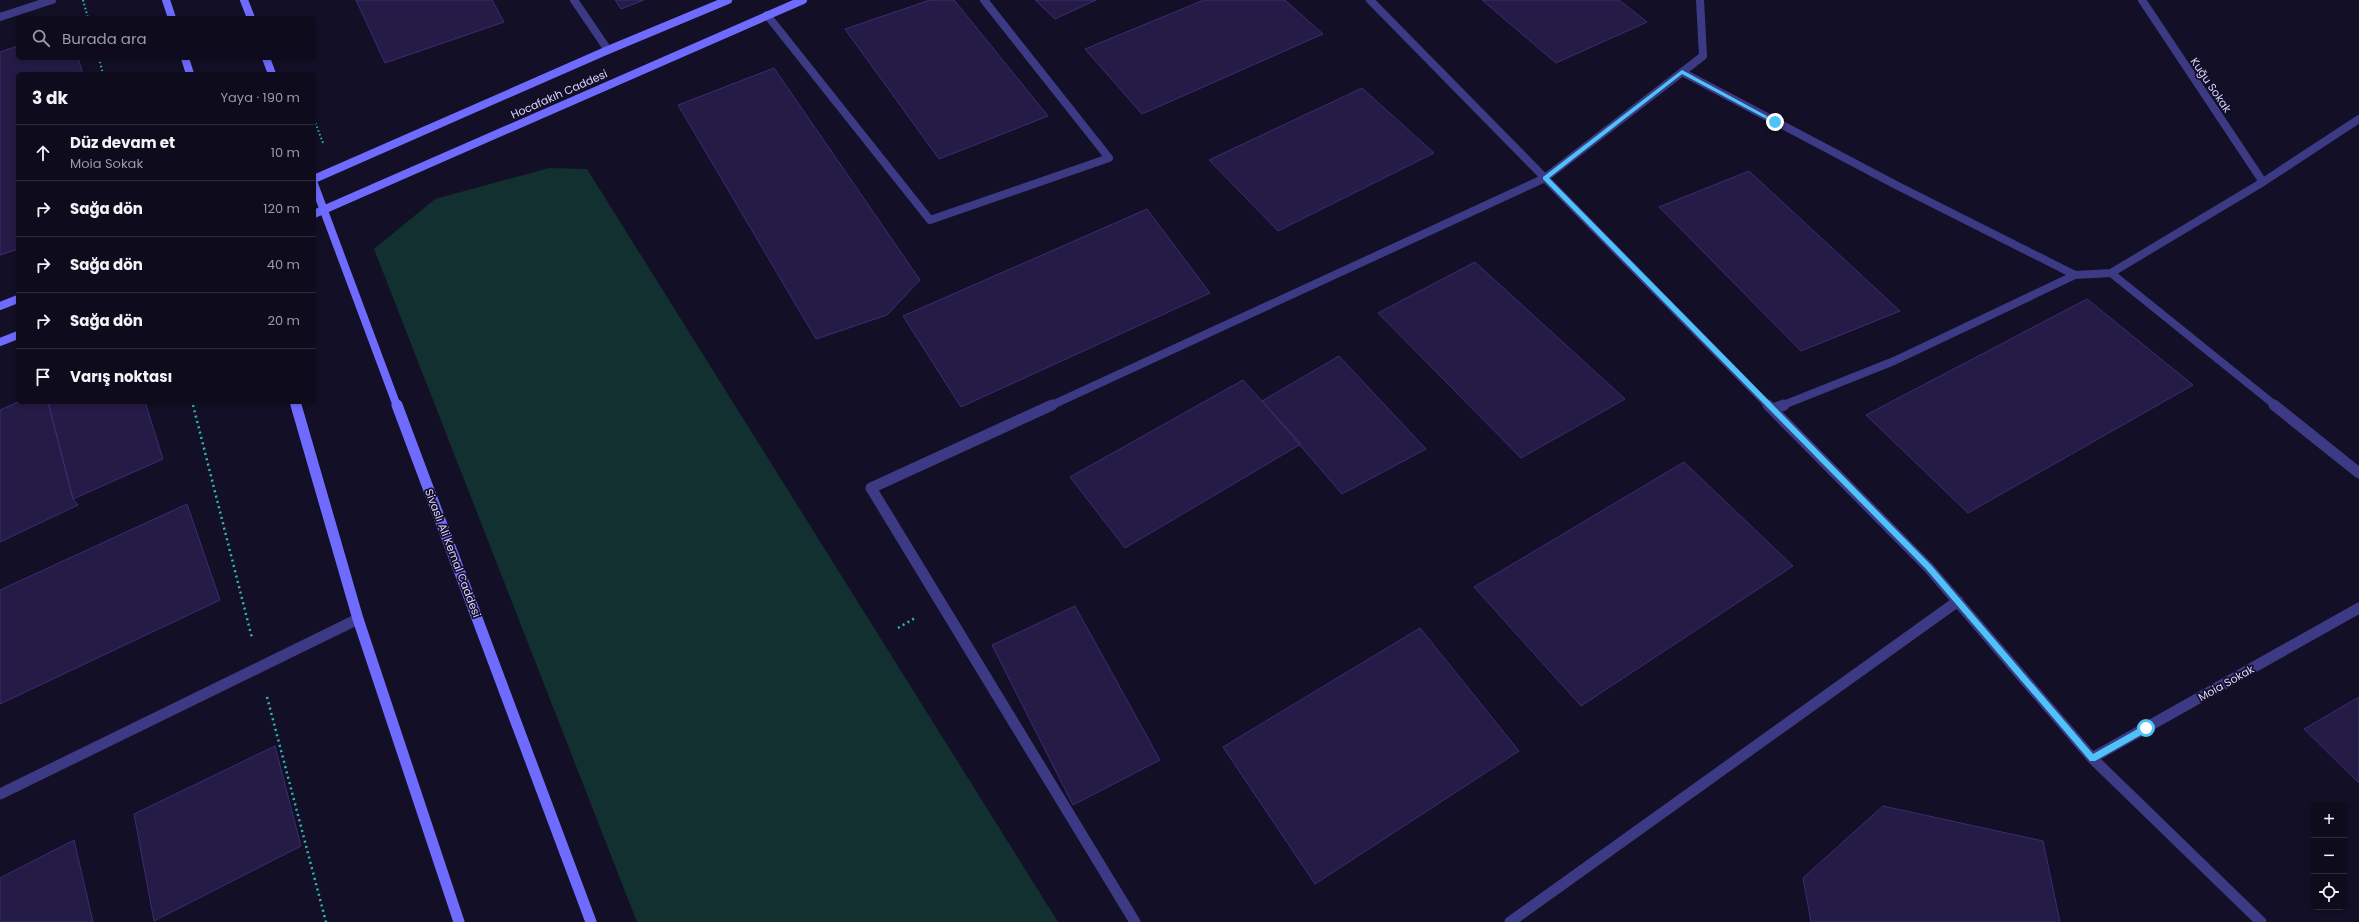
<!DOCTYPE html>
<html lang="tr">
<meta charset="utf-8">
<style>
:root{--surface:#0e0b1c;--page:#171425;--text:#f1f3f6;--muted:#9b9ba3;--line:#2e2b3b}
body{margin:0;font-family:Poppins,sans-serif;background:var(--page);color:var(--text)}
.controls{position:absolute;right:12px;bottom:12px;display:grid;overflow:hidden;border-radius:6px;box-shadow:0 2px 6px #0003}
.controls button{width:36px;height:36px;display:grid;place-items:center;padding:0;border:0;border-bottom:1px solid var(--line);background:var(--surface);color:var(--text);font:20px sans-serif}
.stop{position:absolute;width:12px;height:12px;margin:-9px;border:3px solid #4fc3f7;border-radius:50%;background:#fff}
.stop.end{background:#4fc3f7;border-color:#fff;box-shadow:0 1px 4px #0008}
.list{margin:0;padding:0;list-style:none}
h2{display:flex;justify-content:space-between;align-items:center;height:52px;margin:0;padding:0 16px;font-size:17px}
h2 small{font-size:13px;font-weight:400;color:var(--muted)}
.list li{display:grid;grid-template-columns:26px 1fr auto;gap:12px;align-items:center;box-sizing:border-box;height:56px;padding:0 16px;border-top:1px solid var(--line)}
.list b{display:block;font-size:15px;white-space:nowrap}
.list p{margin:0;font-size:13px;white-space:nowrap;color:var(--muted)}
.list em{font-size:13px;font-style:normal;color:var(--muted)}
.icon{flex:none;width:22px;height:22px;fill:none;stroke:currentColor;stroke-width:2;stroke-linecap:round;stroke-linejoin:round}
.map{position:relative;flex:none;width:2359px;height:922px;overflow:hidden}
.search{position:absolute;background:var(--surface);box-shadow:0 2px 6px #0003;left:16px;top:16px;width:300px;height:44px;display:flex;align-items:center;gap:10px;box-sizing:border-box;padding:0 14px;border-radius:6px;color:var(--muted);font-size:15px}
.panel{position:absolute;background:var(--surface);box-shadow:0 2px 6px #0003;left:16px;top:72px;width:300px;height:332px;border-radius:6px}
.map>svg:first-child{display:block}
.green{fill:#12302f}
.building{fill:#241b47;stroke:#3b2d73}
.lines{fill:none;stroke-linecap:round;stroke-linejoin:round}
.path-far1{stroke:#2fb8b0;stroke-width:2;stroke-dasharray:1.5 2.5;stroke-linecap:butt}
.path{stroke:#2fb8b0;stroke-width:2.5;stroke-dasharray:2 3.5;stroke-linecap:butt}
.street-far1{stroke:#3d3a85;stroke-width:8}
.street{stroke:#3d3a85;stroke-width:11}
.secondary-far1{stroke:#6f6bff;stroke-width:8}
.secondary{stroke:#6f6bff;stroke-width:11}
.route{fill:#4fc3f7}
.labels{text-anchor:middle;stroke-width:3.5;stroke-linejoin:round;paint-order:stroke}
.street-label{font-size:11px;fill:#d9d4ff;stroke:#130f26}
</style>
<div class="map">
<svg width="2359" height="922" viewBox="0 0 2359 922">
<rect width="100%" height="100%" fill="#130f26"/>
<path class="green" d="M549,168L587,169L1058,922H637L374,249L435,199Z"/>
<path class="building" d="M356,0H492L504,22L385,63Z
M615,0H644L621,9Z
M930,0H954L1048,116L939,159L845,29Z
M1035,0H1096L1055,19Z
M1204,0H1285L1323,34L1142,114L1085,49Z
M1482,0H1619L1647,22L1556,63Z
M18,46V58H78L83,74H18V249L0,255V52Z
M774,68L920,280L887,315L816,339L678,105Z
M1362,88L1434,153L1278,231L1209,160Z
M1749,171L1900,311L1801,351L1659,207Z
M1147,209L1210,293L961,407L903,316Z
M1475,262L1625,399L1521,458L1378,313Z
M2087,299L2193,385L1968,513L1866,415Z
M1339,356L1426,449L1342,494L1262,401Z
M1243,380L1301,444L1125,548L1070,477Z
M18,402H48L73,499L78,505L0,542V410Z
M48,402H145L163,459L73,499Z
M1684,462L1793,566L1581,706L1474,587Z
M187,504L220,600L0,704V590Z
M1075,606L1160,760L1073,805L992,645Z
M1420,628L1519,751L1315,884L1223,747Z
M2359,697V783L2304,729Z
M275,746L301,846L154,921L134,814Z
M1883,806L2043,841L2060,922H1811L1803,878Z
M74,840L93,922H0V878Z"/>
<g class="lines">
<path class="path-far1" d="M83,0L88,18
M99,58L103,74
M314,119L323,143
M192,402L193,406"/>
<path class="path" d="M193,405L252,638
M898,628L915,618
M267,697L326,922"/>
<path class="street-far1" d="M574,0L608,50
M1370,0L1769,406
M2142,0L2263,182
M767,15L930,220L1109,158L984,0
M0,17L52,0
M1682,72L1896,185L2075,275L2111,273L2276,406
M2111,273L2263,182L2359,119
M1050,406L1545,178L1703,56L1700,0
M1781,406L1894,361L2075,275"/>
<path class="street" d="M1052,405L871,488L1135,922
M1768,405L1928,567L2092,758L2261,922
M2274,405L2359,473
M1773,409L1784,405
M2092,758L2359,608
M0,794L358,619
M1510,922L1958,601"/>
<path class="secondary-far1" d="M166,0L172,18
M244,0L251,18
M185,58L190,74
M266,58L272,74
M314,179L608,50L728,0
M314,184L397,406
M314,214L803,0
M0,306L18,299
M0,342L18,335
M295,402L296,406"/>
<path class="secondary" d="M296,405L358,619L459,922
M397,405L591,922"/>
</g>
<path class="route" d="M1682,70L1778,122L1774,123L1682,74L1549,178L1931,565L2093,754L2143,726H2148V731L2095,761H2090L1926,569L1543,179V177Z"/>
<g class="labels">
<g class="street-label">
<text transform="translate(2211 85) rotate(56)" y="4">Kuğu Sokak</text>
<text transform="translate(559 94) rotate(-24)" y="4">Hocafakıh Caddesi</text>
<text transform="translate(453 553) rotate(69)" y="4">Sivaslı Ali Kemal Caddesi</text>
<text transform="translate(2226 683) rotate(-29)" y="4">Moia Sokak</text>
</g>
</g>
</svg>
<div class="controls">
<button>+</button>
<button>−</button>
<button><svg class="icon" aria-label="locate" viewBox="0 0 24 24"><circle cx="12" cy="12" r="6"/><path d="M12 2v4M12 18v4M2 12h4M18 12h4"/></svg></button>
</div>
<div class="stop" style="left:2146px;top:728px"></div>
<div class="stop end" style="left:1775px;top:122px"></div>
<div class="search"><svg class="icon" aria-label="search" viewBox="0 0 24 24"><circle cx="10" cy="10" r="6"/><path d="M15 15l6 6"/></svg>Burada ara</div>
<section class="panel">
<h2>3 dk<small>Yaya · 190 m</small></h2>
<ul class="list">
<li><svg class="icon" aria-label="ahead" viewBox="0 0 24 24"><path d="M12 20V5M6 11l6-6 6 6"/></svg><div><b>Düz devam et</b><p>Moia Sokak</p></div><em>10 m</em></li>
<li><svg class="icon" aria-label="right" viewBox="0 0 24 24"><path d="M7 20v-9h11M14 6l5 5-5 5"/></svg><div><b>Sağa dön</b></div><em>120 m</em></li>
<li><svg class="icon" aria-label="right" viewBox="0 0 24 24"><path d="M7 20v-9h11M14 6l5 5-5 5"/></svg><div><b>Sağa dön</b></div><em>40 m</em></li>
<li><svg class="icon" aria-label="right" viewBox="0 0 24 24"><path d="M7 20v-9h11M14 6l5 5-5 5"/></svg><div><b>Sağa dön</b></div><em>20 m</em></li>
<li><svg class="icon" aria-label="arrive" viewBox="0 0 24 24"><path d="M6 21V4h12l-3 4 3 4H6"/></svg><div><b>Varış noktası</b></div></li>
</ul>
</section>
</div>
